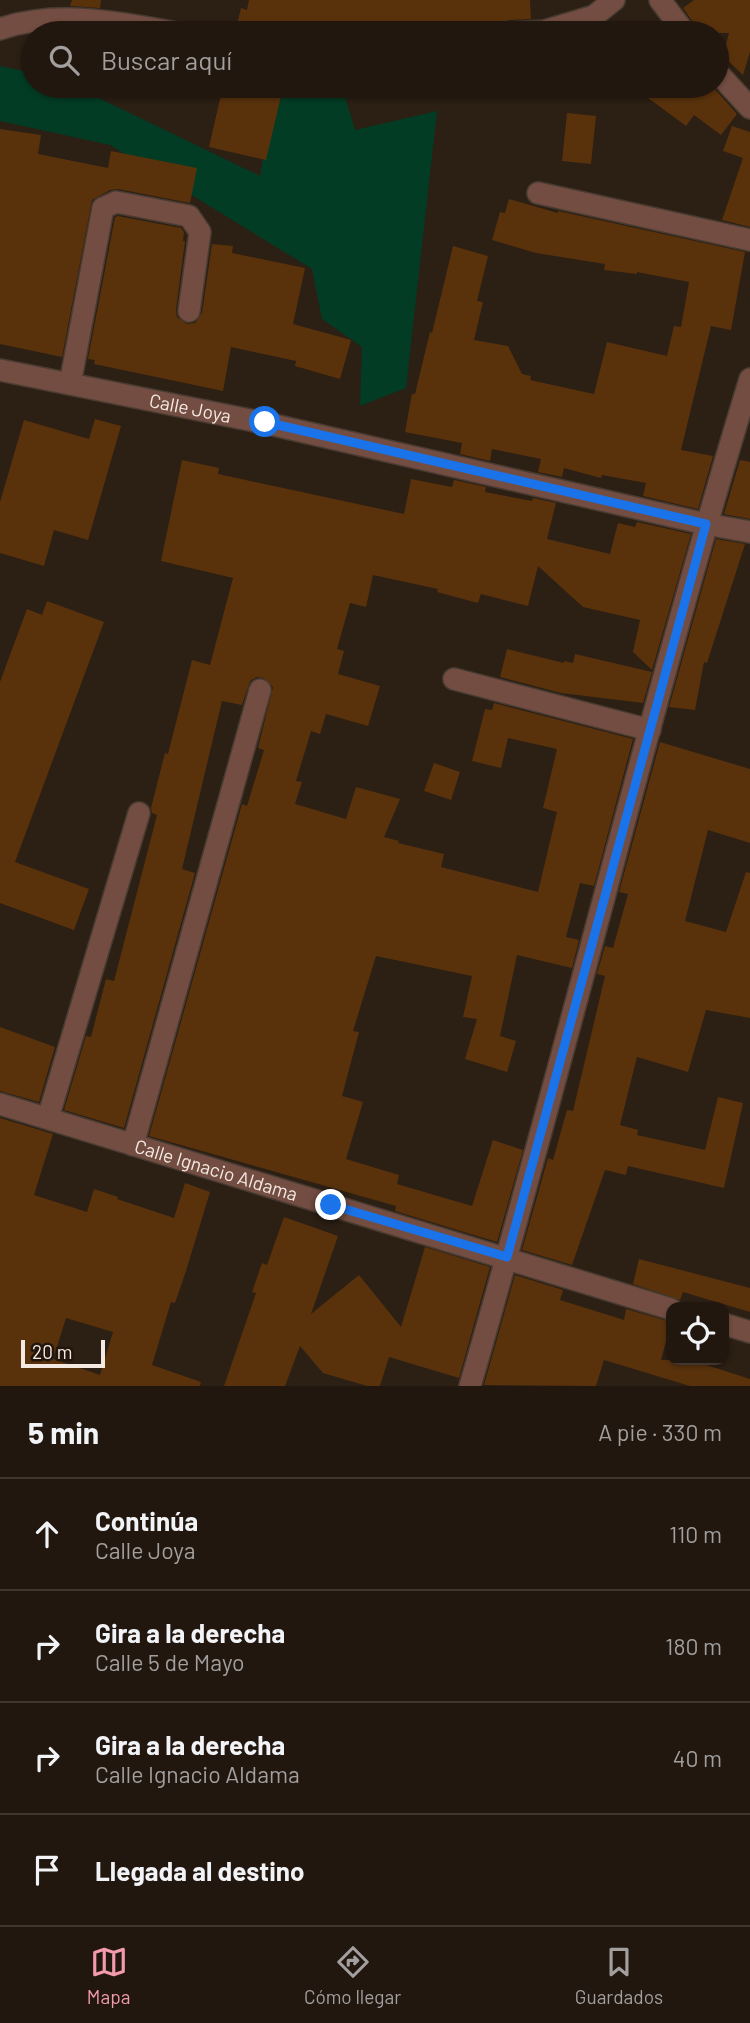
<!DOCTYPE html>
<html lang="es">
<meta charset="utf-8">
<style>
:root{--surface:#21170f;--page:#2d241d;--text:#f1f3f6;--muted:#a29f9e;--line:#3e362f;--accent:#f39aac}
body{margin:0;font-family:Barlow,sans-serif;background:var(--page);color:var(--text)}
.controls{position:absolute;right:21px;bottom:21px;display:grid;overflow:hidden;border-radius:14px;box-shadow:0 2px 5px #0004}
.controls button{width:63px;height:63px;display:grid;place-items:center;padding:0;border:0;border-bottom:2px solid var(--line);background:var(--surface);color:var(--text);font:35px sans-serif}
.scale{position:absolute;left:21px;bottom:18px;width:84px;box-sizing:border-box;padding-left:7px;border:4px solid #f4eae3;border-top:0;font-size:19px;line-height:24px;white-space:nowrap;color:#f4eae3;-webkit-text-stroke:5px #22150b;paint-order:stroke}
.stop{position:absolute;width:21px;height:21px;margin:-16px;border:5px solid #1a73e8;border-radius:50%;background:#fff}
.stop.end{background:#1a73e8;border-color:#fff;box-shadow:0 2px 7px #0008}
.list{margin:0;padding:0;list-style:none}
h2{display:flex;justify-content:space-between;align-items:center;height:91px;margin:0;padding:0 28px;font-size:30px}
h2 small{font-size:23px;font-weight:400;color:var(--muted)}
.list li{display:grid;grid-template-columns:46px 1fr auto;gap:21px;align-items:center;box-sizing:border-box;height:112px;padding:0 28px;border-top:2px solid var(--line)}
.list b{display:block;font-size:26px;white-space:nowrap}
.list p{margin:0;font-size:23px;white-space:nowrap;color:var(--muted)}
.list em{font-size:23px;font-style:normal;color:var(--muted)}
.icon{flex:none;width:38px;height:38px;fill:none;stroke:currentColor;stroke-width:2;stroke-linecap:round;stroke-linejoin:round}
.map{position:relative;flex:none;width:750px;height:1386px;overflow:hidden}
.search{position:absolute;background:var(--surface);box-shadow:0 2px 5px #0004;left:21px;right:21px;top:21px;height:77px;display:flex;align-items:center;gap:18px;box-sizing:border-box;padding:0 24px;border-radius:38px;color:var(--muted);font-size:26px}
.sheet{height:539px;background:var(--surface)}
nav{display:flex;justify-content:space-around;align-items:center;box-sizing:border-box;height:98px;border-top:2px solid var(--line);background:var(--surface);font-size:19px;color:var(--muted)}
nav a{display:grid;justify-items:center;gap:4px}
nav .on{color:var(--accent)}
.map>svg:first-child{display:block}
.green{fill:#033c24}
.building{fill:#59320c;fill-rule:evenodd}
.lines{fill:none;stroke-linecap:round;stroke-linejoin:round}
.minor-casing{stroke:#483b31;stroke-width:24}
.minor{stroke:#734d41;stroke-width:21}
.route{stroke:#1a73e8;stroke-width:9}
.labels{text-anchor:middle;stroke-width:5;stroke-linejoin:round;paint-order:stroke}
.street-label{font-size:19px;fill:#f4eae3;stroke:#22150b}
</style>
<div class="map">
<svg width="750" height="1386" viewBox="0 0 750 1386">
<rect width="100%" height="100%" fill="#2c1f14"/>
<path class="green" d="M0,66L33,73V86H74L260,176L273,98L293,86H342L355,130L437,111L406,388L360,406L362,347L322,319L312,269L110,145L0,121Z"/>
<path class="building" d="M72,0H101L100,8L70,6Z
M249,0H530L531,19L510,20L497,24V21L434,22V33H315L259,30L258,33H235L241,8L247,10Z
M694,0H750V52L743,75L723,56L729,33H698L695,25L683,8Z
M223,86H255L282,92L266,160L209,147Z
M632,86H712L737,114L721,135L694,115L686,126Z
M567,113L596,116L591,164L562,161Z
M732,126L750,132V227L722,220L743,158L723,151Z
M0,129L41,135L38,154L108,168L111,151L197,168L190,203L118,189L110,190L92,200L62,357L0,344Z
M509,199L558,213V211L745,252L731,330L711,326L681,450L713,456L698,509L643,496L646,483L602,475L601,478L564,468L562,477L538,472L541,459L492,449L490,461L460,454L462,443L405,432L412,394H415L430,332L432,333L453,246L488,256L477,301L483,302L474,340L508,346L522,374L531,376L530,380L594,394L607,342L667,356L674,326L681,327L689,282L637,272V274L604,270L605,264L536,253L492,240L500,212L505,213Z
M118,216L181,228L184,232L183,241H185L176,310L177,317L187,324L195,323L202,313L212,244L233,246L232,253L305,268L293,324L351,340L340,379L295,366L296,361L231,347L223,391L94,364L95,360L88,359L115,217Z
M95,419L121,426L88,540L54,530L44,566L0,553V502L24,420L89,439Z
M182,460L219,468L218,474L404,514L411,479L452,487L454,480L486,487L485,492L532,501L533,498L556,503L547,539L610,554L618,523L635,527L637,522L691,534L652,670L633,652L640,620L583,607L538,566L528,606L481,594L478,603L437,592L438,589L373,575L366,607L350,603L337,649L344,651L338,674L380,686L368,726L326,714L320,734L311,731L296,781L302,782L295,804L346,819L356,787L400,799L384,837L399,841L398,843L444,854L441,867L538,892L557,812L543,808L557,749L508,738L501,768L472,761L485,709L492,710L494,703L633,739L594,886L580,883L566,937L579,940L572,968L517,955L500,1036L516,1041L507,1072L465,1059L477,1019L463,1017L472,976L376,956L353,1031L359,1032L342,1096L363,1102L346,1159L399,1175L397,1184L472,1206L493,1140L523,1150L497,1242L395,1211L396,1206L149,1136L242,804L247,806L264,750L258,748L273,687L264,678L257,677L250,681L242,705L222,701L182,869L195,873L124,1128L64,1110L86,1036L91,1037L106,979L114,981L157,815L152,813L151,808L165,753L168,754L192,660L210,665L233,578L161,561Z
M740,460L750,462V519L724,514Z
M716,539L745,544L707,663L704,662L695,710L669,707Z
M47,601L104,622L15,862L89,889L74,930L0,903V682L27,609L42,615Z
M507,649L564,663V661L573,663L575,654L652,672L643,703L561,693L500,677Z
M660,742L750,769V843L708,830L685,921L726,932L746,872L750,873V1018L706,1010L688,1072L637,1057L620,1125L638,1130L637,1135L705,1150L718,1097L743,1103L724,1188L628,1166L626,1175L605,1170L572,1265L522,1250L548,1158L553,1160L567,1110L573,1111L605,976L597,974L605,946L613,948L628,894L619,892Z
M434,763L460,772L451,800L424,791Z
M0,1027L55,1047L39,1102L0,1091Z
M0,1118L53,1134L34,1195L87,1212L94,1189L118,1197L117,1199L174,1218L185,1183L210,1192L186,1271L175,1303L171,1302L152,1365L201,1382L200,1386H0ZM66,1318L113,1332L100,1375L53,1359Z
M284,1217L338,1236L311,1314L359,1275L401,1327L425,1247L490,1267L459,1378L389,1357L380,1386H367L323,1373L300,1346L285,1386H224L256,1293L252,1292L262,1263L267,1265Z
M639,1259L750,1288V1312L683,1292L680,1300L633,1284Z
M515,1275L563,1290L560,1300L624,1320L626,1309L671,1322L661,1360H691L750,1379V1386H690L604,1360L596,1386L484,1385Z"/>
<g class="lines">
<g class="minor-casing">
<g id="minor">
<path d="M660,0L685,33"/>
<path d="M0,29C58,9 120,23 178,33"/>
<path d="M511,33L544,31L594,16L614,0"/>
<path d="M717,72L750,108"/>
<path d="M538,193L750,240"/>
<path id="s1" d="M0,370L265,423L706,524L750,532"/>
<path d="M70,384L103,208L116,202L189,216L200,232L189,311"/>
<path d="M454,679L650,730"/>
<path id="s2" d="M0,1104L671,1309"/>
<path d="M48,1118L139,813"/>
<path d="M133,1145L260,690"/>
<path d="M724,1324L750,1332"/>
<path d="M470,1386C567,1052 648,713 750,379"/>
</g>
</g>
<use href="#minor" class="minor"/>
</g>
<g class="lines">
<path class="route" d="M265,422L706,524L507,1257L331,1205"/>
</g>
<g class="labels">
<g class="street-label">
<text dy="7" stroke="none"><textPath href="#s1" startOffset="194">Calle Joya</textPath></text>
<text dy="7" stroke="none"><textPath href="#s2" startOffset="226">Calle Ignacio Aldama</textPath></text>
</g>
</g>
</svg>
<div class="controls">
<button><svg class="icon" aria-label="locate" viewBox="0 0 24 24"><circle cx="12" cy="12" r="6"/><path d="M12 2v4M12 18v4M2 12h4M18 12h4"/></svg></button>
</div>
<div class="scale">20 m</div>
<div class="stop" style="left:265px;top:422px"></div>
<div class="stop end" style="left:331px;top:1205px"></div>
<div class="search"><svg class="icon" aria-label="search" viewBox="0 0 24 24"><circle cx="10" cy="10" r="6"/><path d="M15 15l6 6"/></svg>Buscar aquí</div>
</div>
<section class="sheet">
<h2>5 min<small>A pie · 330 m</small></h2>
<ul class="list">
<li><svg class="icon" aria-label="ahead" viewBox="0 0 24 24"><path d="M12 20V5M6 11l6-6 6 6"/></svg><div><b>Continúa</b><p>Calle Joya</p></div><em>110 m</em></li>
<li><svg class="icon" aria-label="right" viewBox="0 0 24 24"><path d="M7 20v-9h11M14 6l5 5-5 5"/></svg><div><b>Gira a la derecha</b><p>Calle 5 de Mayo</p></div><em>180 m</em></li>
<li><svg class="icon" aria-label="right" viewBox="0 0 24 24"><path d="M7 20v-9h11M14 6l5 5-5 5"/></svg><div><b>Gira a la derecha</b><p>Calle Ignacio Aldama</p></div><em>40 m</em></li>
<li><svg class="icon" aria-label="arrive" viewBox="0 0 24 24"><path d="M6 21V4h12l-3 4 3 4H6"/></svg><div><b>Llegada al destino</b></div></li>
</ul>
</section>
<nav>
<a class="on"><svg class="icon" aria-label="map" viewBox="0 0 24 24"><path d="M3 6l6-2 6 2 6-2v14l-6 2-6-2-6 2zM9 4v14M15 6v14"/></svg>Mapa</a>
<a><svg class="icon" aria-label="directions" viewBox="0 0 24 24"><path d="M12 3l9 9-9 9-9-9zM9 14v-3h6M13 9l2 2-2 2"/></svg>Cómo llegar</a>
<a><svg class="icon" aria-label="saved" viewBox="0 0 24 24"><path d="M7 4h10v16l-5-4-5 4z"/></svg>Guardados</a>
</nav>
